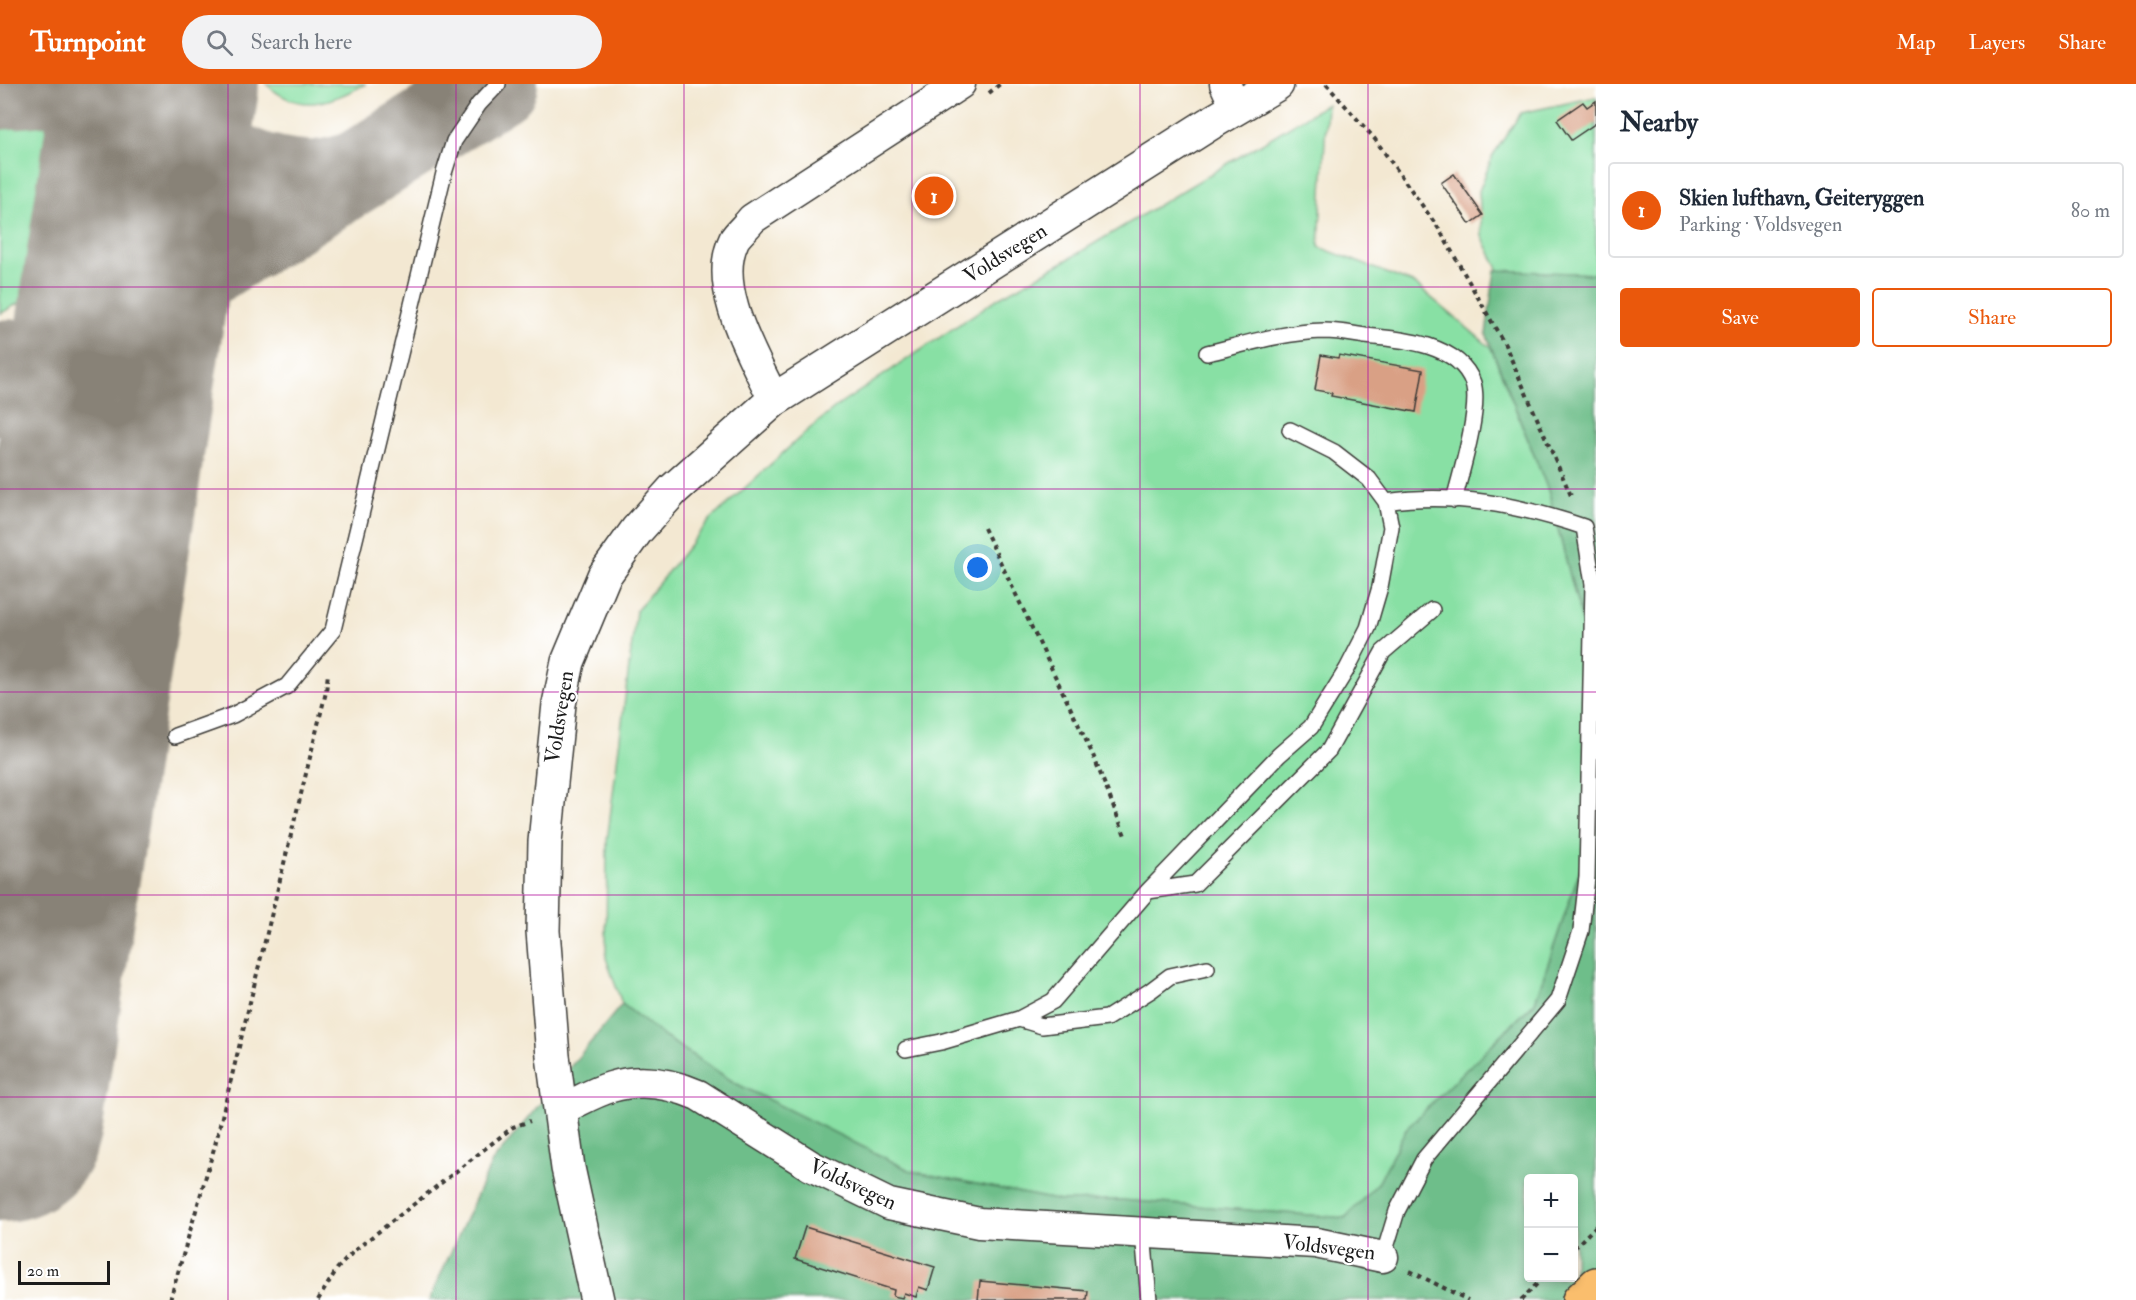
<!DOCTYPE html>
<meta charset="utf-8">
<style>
:root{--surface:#fff;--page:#f2f2f3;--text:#1f2937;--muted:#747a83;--line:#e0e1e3;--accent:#ea580c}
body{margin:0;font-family:"IM FELL Double Pica",serif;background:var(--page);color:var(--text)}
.controls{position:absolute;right:18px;bottom:18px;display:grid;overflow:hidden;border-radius:6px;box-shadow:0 3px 9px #0003}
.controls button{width:54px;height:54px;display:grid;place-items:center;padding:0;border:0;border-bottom:2px solid var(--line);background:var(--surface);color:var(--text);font:30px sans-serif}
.scale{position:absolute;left:18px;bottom:15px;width:92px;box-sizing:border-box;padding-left:6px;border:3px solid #1c1c1c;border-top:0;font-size:16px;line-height:21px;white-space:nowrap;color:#1c1c1c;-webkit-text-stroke:4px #fff;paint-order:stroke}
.you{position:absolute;left:978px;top:484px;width:21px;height:21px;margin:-15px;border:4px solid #fff;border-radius:50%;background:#1a73e8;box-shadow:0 0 0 9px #1a73e833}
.badge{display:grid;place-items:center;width:39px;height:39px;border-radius:50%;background:var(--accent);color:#fff;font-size:20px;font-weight:700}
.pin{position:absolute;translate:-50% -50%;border:3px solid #fff;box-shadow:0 2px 6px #0006}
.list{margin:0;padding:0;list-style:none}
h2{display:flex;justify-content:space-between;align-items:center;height:78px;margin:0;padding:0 24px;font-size:26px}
h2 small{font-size:20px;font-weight:400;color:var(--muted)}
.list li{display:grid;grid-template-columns:39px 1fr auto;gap:18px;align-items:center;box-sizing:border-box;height:96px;margin:0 12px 12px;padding:0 12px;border:2px solid var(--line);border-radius:6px}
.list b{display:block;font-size:22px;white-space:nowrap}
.list p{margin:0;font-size:20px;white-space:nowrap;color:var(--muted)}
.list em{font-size:20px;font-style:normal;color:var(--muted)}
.actions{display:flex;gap:12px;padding:18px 24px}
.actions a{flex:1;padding:14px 0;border:2px solid var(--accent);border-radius:6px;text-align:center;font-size:21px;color:var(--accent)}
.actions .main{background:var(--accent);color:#fff}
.icon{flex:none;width:33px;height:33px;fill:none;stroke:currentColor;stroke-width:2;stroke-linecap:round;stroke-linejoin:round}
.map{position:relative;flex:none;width:1596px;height:1216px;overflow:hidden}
header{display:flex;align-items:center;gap:36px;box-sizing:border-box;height:84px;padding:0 30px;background:var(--accent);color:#fff}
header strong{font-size:28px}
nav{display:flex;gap:33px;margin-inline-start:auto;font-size:21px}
.search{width:420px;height:54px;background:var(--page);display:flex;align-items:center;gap:15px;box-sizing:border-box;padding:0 21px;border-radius:33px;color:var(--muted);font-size:22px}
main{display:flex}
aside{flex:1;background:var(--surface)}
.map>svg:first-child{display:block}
.green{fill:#88e0a4;stroke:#527e60;stroke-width:1.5}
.forest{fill:#6ebe8a;stroke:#456d53;stroke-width:1.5;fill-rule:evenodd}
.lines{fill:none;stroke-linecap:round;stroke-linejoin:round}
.taxiway{stroke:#888277;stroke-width:82}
.runway{stroke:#888277;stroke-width:206}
.building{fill:#d9a085}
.service-casing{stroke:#3c3b37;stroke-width:18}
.minor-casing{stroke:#3c3b37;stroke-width:33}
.tertiary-casing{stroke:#3c3b37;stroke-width:36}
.trunk-casing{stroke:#3c3b37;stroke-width:36}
.path{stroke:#3c3b37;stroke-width:4;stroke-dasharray:4.5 4.5;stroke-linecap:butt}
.service{stroke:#fff;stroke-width:15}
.minor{stroke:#fff;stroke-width:30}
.tertiary{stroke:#fff;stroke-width:33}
.trunk{stroke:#fabe6d;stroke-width:33}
.grid{fill:none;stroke:#b5179e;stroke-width:1.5;stroke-opacity:0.55}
.labels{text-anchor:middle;stroke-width:4.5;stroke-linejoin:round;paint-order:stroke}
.street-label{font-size:21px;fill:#1c1c1c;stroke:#fff}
</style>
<header>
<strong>Turnpoint</strong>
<div class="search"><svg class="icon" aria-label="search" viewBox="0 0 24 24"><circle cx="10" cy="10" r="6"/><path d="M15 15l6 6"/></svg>Search here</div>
<nav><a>Map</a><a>Layers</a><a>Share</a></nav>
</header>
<main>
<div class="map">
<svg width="1596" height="1216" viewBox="0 0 1596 1216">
<rect width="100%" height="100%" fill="#fff"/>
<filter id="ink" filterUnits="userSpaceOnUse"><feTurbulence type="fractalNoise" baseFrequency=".0167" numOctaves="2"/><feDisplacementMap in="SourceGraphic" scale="12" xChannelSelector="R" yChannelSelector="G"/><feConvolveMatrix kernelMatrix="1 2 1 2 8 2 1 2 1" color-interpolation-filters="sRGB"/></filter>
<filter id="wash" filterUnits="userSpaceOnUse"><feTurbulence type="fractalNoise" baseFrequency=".008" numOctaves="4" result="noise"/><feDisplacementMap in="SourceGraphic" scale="24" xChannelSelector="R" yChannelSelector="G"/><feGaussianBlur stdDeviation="1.35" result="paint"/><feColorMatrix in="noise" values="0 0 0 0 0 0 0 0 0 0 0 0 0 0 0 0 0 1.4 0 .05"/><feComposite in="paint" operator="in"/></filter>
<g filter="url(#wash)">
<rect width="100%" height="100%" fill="#f3e8d2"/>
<path class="green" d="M266,0H366C330,18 300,32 266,0Z
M1596,13V190L1499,187L1482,152L1479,107L1493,71L1521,29Z
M1327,20L1319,163L1415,200L1491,264L1548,406L1592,576L1591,754L1535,918L1406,1045L1379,1098L1345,1134L1121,1116L1061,1117L911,1087L735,999L666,954L622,920L606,874L607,757L636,527L710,436L808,346L839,321L1000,213L1072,173Z
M26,24L28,29L46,32L62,40L49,45L40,88L41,199L40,216L17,220L0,230V30L20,28Z"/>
<path class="forest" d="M1495,186L1596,190V1216H429L492,1078L622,920L666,954L735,999L911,1087L1061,1117L1121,1116L1345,1134L1379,1098L1406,1045L1535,918L1591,754L1592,576L1548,406L1486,250ZM1528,1094H1574V1194H1528Z"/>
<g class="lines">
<path class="taxiway" d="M157,0C165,13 172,27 181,39C210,76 271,99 317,97C331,96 344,92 357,88
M0,5L56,0
M10,276C41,281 78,285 93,317C98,328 100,341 103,354
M0,311L48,282H64L87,275L171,208L213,178L497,0"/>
<path class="runway" d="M0,1035L156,0"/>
</g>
<g id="blocks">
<path class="building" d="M1596,17V39L1571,56L1557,36L1583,18L1587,23Z
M1454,90L1483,131L1470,140L1441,99Z
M1321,271L1338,274L1339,271L1423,286L1416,328L1331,312L1332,309L1315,306Z
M805,1143L935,1183L928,1206L919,1203L916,1213L904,1209L902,1214L893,1212L894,1206L795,1175Z
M980,1197L1088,1207L1087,1216H978Z"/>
</g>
</g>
<g filter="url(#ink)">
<use href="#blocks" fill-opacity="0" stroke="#3c3b37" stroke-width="1.5"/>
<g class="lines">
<g class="service-casing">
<path id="service" d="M1207,269C1245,260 1285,248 1324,247C1338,247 1352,250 1365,252C1400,255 1459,259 1473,299C1481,324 1461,389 1454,416
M175,652L233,631L287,602L333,546L444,89L454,57L479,20L498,0
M1148,807L1279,671L1311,643L1347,585L1368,544L1380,503L1391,443L1386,418L1369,395L1334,368L1290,346
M1019,935L1042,942L1107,934L1150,907L1170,892L1207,884
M906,965L941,958L1019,935L1053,917L1148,807L1195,800L1329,666L1383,568L1432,526
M1143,1149L1149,1216
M1383,1173L1397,1127L1424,1075L1558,916L1581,847L1587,793L1593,500L1584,443C1519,421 1454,408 1386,418"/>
</g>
<g class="minor-casing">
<path id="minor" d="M1225,0L1236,24
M774,316C754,273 711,204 734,156C738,149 747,142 752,135L960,0
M560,1026C576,1019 594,1008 611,1003C640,994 670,999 698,1011L811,1082L889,1120L979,1139L1316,1159L1383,1173"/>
</g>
<g class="tertiary-casing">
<path id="tertiary" d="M597,1216L568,1084L553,972L543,847L545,758L559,620L568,578L604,492L637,446L673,406L774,316L1209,40L1277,0"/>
</g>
<g class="trunk-casing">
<path id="trunk" d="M1579,1216L1596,1200"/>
</g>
<path class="path" d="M1326,0L1374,54L1439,145L1505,261L1572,414
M989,9L1000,0
M984,444L1093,671L1126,754
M1574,1164L1596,1142
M1410,1187L1468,1216
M170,1216L215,1061L326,608L328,589
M318,1216L337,1185L355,1166L513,1043L530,1037
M1521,1216L1543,1194"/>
<use href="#service" class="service"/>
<use href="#minor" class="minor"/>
<use href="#tertiary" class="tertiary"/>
<use href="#trunk" class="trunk"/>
</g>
</g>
<path class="grid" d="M228,0V1216M456,0V1216M684,0V1216M912,0V1216M1140,0V1216M1368,0V1216M0,203H1596M0,405H1596M0,608H1596M0,811H1596M0,1013H1596"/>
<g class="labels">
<g class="street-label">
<text transform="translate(1005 169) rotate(-32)" y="7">Voldsvegen</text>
<text transform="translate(559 633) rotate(-81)" y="7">Voldsvegen</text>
<text transform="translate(853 1100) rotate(25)" y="7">Voldsvegen</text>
<text transform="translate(1329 1163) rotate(7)" y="7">Voldsvegen</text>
</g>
</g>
</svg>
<div class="controls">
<button>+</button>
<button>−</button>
</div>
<div class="scale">20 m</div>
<div class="you"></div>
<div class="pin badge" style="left:934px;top:112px">1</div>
</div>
<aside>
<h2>Nearby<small></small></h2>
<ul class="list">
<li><span class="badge">1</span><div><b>Skien lufthavn, Geiteryggen</b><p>Parking · Voldsvegen</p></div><em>80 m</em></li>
</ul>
<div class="actions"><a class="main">Save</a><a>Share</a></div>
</aside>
</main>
